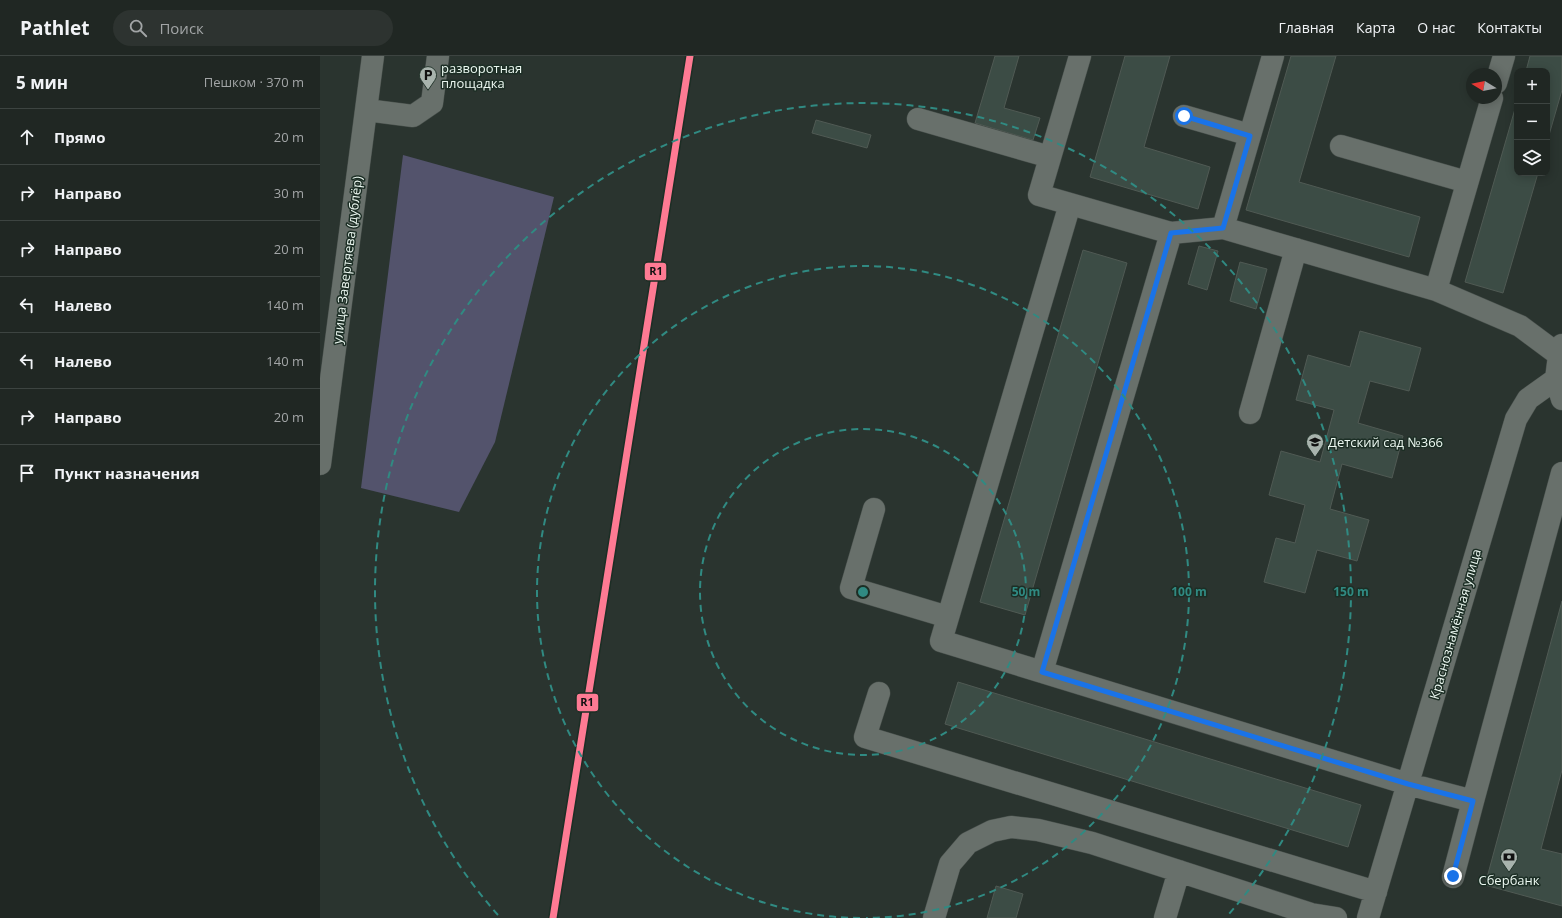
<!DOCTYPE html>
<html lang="ru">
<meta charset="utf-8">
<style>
:root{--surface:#202723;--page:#2d3330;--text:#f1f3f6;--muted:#a2a5a6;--line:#3d4441}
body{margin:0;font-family:"Open Sans",sans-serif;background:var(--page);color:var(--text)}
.controls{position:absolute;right:12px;top:12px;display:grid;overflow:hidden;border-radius:8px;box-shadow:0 2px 10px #0003}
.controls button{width:36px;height:36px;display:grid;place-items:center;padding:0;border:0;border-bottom:1px solid var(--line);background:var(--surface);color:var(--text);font:20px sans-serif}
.compass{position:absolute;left:1146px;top:12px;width:36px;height:36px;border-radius:50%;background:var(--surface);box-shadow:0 2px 10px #0003;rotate:280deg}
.stop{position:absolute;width:12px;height:12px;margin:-9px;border:3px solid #1a73e8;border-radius:50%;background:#fff}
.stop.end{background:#1a73e8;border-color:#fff;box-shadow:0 1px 4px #0008}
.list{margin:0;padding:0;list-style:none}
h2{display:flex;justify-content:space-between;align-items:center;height:52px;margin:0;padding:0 16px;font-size:17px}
h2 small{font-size:13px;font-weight:400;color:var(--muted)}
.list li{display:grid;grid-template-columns:26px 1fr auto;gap:12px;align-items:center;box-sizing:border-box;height:56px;padding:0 16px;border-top:1px solid var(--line)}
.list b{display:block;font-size:15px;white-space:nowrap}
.list em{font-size:13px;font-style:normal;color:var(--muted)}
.icon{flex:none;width:22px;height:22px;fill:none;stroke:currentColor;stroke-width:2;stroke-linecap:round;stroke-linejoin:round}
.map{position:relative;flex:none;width:1242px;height:862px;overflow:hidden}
header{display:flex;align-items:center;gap:24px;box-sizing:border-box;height:56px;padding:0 20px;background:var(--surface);border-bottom:1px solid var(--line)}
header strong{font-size:19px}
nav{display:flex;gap:22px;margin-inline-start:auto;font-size:14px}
.search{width:280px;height:36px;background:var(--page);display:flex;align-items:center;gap:10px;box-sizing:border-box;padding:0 14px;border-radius:22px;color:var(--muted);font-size:15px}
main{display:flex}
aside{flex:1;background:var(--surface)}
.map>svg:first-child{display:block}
.green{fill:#53536c}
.building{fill:#3c4c45;stroke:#505a54}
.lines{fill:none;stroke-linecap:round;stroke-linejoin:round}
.minor-casing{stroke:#474f4b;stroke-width:23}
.minor{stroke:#68706b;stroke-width:22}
.rail-1-casing{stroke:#1c2e25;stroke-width:10}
.rail-1{stroke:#fe7a93;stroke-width:7}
.route{stroke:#1a73e8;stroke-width:5}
.ring{fill:none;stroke:#308a82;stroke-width:2;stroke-dasharray:7 5}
.labels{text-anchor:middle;stroke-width:3;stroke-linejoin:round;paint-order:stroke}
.poi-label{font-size:13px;fill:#ecf8f1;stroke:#1c2e25;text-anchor:start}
.street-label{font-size:13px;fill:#ecf8f1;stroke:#1c2e25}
.centre{fill:#308a82;stroke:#1c2e25;stroke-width:2}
.ring-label{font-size:12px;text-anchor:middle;font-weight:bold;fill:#308a82;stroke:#1c2e25;stroke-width:3;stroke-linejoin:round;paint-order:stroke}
.line-badge{stroke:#1c2e25;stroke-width:1.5}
.pale-badge-label{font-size:11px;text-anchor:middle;font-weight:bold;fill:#111}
</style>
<header>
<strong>Pathlet</strong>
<div class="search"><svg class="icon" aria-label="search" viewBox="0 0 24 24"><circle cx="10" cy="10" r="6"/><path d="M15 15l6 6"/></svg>Поиск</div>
<nav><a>Главная</a><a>Карта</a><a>О нас</a><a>Контакты</a></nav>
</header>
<main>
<aside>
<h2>5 мин<small>Пешком · 370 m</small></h2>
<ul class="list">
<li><svg class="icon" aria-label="ahead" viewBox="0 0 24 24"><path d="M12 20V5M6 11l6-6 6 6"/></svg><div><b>Прямо</b></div><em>20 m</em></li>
<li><svg class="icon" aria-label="right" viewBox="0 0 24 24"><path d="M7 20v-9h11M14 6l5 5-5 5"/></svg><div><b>Направо</b></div><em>30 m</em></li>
<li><svg class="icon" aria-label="right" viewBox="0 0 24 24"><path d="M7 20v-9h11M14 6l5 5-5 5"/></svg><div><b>Направо</b></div><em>20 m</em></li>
<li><svg class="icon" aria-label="left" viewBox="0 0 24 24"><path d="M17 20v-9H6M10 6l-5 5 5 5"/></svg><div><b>Налево</b></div><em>140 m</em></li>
<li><svg class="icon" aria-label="left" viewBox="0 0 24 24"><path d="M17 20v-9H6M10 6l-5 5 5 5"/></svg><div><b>Налево</b></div><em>140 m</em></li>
<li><svg class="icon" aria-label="right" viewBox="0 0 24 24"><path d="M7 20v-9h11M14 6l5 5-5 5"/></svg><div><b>Направо</b></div><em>20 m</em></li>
<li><svg class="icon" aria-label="arrive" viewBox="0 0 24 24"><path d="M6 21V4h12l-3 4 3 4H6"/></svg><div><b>Пункт назначения</b></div></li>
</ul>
</aside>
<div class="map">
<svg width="1242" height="862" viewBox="0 0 1242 862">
<rect width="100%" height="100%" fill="#2a342f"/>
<path class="green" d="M83,99L234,141L175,386L139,456L41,432Z"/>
<path class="building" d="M675,0H699L684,52L720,62L713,84L655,67Z
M805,0H850L824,91L890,111L878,153L770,121Z
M971,0H1016L979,126L1100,161L1089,201L926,154Z
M1210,0H1242V34L1227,86V15H1206Z
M1197,46V117H1218L1183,237L1145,226Z
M496,64L551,79L547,92L492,77Z
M879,190L898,195L887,234L868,228Z
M763,194L807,207L705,559L660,546Z
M920,206L947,213L936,253L910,245Z
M1040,275L1101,292L1089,335L1050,325L1038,367L1083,380L1072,422L1022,408L1010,453L1049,464L1037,505L997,494L985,537L944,526L956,482L975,487L985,449L949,439L961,395L1000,406L1014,354L976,344L988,299L1030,311Z
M1242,545V714L1221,793L1242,798V850L1165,829Z
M638,626L1041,749L1028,791L625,668Z
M676,830L703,838L696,862H667Z"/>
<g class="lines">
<g class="minor-casing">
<path id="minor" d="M760,0L719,139L851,177L903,172L1116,234L1200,270L1239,299
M1176,27L1184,0
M46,54L93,60L112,47L118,0
M864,60L930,79
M598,63L730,101
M1021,90L1147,126
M750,148L621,585L1088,728L1153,745L1242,417
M903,172L953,0
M1116,234L1172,42
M1236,323L1242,343
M930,357L976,193
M0,408L53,0
M554,453L531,532L628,561
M722,616L851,177
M559,637L545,681L1056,836
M1133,821L1153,745
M614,862L630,808L648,787L672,775L691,771L718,774L772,787L991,858L1016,862
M845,862L859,815
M1048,862L1196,363L1208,343L1236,323L1239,299L1242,289"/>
</g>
<use href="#minor" class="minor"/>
<g class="rail-1-casing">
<path id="rail-1" d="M233,862L370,0"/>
</g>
<use href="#rail-1" class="rail-1"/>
</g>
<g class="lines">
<path class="route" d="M864,60L930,80L903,172L851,177L722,616L1088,728L1153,745L1133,820"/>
</g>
<g class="ring">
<circle cx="543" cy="536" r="163"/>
<path d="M540 862A326 326 0 1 1 546 862"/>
<path d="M178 859A488 488 0 1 1 908 859"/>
</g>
<defs>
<g id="parking-pin" transform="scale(0.9)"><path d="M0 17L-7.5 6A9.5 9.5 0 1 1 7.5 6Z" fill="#a8b3ad" stroke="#1c2e25"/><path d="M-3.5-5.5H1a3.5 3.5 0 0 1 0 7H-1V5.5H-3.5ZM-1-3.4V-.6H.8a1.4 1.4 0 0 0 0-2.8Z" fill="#111"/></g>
<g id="school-pin" transform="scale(0.9)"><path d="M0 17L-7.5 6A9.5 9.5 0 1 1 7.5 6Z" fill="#a8b3ad" stroke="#1c2e25"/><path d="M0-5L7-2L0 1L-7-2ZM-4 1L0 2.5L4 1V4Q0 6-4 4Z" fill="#111"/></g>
<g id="bank-pin" transform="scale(0.9)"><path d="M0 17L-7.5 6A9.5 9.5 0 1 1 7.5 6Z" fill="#a8b3ad" stroke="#1c2e25"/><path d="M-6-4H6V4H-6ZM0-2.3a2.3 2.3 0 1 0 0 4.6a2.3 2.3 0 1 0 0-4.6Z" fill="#111"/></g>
</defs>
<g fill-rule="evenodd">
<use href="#parking-pin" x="108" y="19"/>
<use href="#school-pin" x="995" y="386"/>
<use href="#bank-pin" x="1189" y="801"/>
</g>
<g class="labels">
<g class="poi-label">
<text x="121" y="17">разворотная<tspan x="121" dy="15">площадка</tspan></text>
<text x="1008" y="391">Детский сад №366</text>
<text x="1189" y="829" text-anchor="middle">Сбербанк</text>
</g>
<g class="street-label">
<text transform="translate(27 204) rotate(-83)" y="5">улица Завертяева (дублёр)</text>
<text transform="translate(1135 568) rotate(-74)" y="5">Краснознамённая улица</text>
</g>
</g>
<circle cx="543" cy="536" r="6" class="centre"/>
<g class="ring-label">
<text x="706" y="540">50 m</text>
<text x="869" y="540">100 m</text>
<text x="1031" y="540">150 m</text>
</g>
<g class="line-badge">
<rect x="324" y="206" width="23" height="19" rx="4" fill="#fe7a93"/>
<rect x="256" y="637" width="23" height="19" rx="4" fill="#fe7a93"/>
</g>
<g class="pale-badge-label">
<text x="336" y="219">R1</text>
<text x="267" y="650">R1</text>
</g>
</svg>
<div class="controls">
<button>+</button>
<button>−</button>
<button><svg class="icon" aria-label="layers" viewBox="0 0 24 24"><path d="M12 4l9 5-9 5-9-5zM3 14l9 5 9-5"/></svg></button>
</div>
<svg class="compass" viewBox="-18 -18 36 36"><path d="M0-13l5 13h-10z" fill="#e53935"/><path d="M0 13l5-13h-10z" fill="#a2a5a6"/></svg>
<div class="stop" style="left:864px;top:60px"></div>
<div class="stop end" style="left:1133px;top:820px"></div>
</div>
</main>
